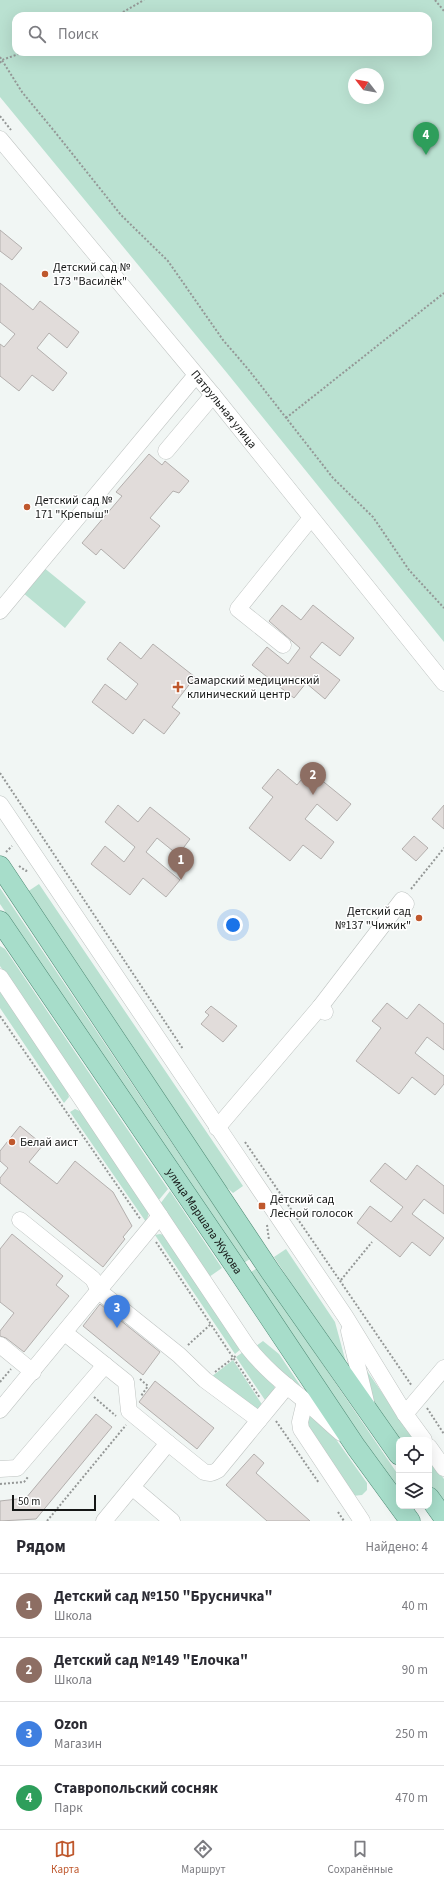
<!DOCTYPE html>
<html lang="ru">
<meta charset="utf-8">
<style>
:root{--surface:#fff;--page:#f2f2f3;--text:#2b2b33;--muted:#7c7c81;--line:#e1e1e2;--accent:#bf582d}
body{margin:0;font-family:"Source Sans 3",sans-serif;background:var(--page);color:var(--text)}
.controls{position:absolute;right:12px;bottom:12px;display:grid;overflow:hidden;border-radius:8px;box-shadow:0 4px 16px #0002}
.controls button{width:36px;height:36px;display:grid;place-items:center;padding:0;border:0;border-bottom:1px solid var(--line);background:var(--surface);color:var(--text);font:20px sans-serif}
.compass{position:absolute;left:348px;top:68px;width:36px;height:36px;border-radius:50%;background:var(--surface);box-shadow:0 4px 16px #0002;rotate:301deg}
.scale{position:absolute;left:12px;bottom:10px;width:84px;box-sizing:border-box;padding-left:4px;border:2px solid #151716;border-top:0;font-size:11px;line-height:14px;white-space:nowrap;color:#151716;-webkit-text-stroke:3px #fff;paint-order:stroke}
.you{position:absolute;left:233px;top:925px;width:14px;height:14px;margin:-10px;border:3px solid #fff;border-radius:50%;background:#1a73e8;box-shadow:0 0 0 6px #1a73e833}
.badge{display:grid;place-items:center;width:26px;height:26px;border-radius:50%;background:var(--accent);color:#fff;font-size:13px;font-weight:700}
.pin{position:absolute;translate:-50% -33px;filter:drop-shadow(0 1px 2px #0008)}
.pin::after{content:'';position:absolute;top:21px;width:14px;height:12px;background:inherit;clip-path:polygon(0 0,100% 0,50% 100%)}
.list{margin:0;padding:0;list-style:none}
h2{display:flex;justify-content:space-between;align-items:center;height:52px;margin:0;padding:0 16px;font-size:17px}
h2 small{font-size:13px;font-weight:400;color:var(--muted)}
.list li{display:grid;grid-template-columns:26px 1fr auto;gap:12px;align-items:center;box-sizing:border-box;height:64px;padding:0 16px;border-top:1px solid var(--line)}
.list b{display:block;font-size:15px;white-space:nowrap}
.list p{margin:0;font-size:13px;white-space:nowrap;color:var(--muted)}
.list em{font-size:13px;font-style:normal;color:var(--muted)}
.icon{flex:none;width:22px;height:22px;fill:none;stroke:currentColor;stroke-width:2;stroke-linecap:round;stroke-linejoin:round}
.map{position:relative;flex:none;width:444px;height:1521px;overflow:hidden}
.search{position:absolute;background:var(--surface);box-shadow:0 4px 16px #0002;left:12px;right:12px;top:12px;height:44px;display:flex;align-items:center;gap:10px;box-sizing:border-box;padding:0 14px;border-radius:12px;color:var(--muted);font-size:15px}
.sheet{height:308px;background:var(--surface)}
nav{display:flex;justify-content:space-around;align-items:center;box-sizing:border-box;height:56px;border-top:1px solid var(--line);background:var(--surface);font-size:11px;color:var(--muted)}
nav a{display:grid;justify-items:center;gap:2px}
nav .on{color:var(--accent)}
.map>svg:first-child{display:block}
.green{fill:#bae1d1;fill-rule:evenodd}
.building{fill:#e1dcda;stroke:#b3afad}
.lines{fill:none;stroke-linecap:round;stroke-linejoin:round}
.minor-casing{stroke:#bfc4c2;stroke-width:17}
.major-casing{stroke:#4e8974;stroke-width:21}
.path{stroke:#949796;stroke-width:2;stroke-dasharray:2 2;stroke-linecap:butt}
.minor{stroke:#fff;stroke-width:16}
.major{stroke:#a7ddca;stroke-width:20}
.poi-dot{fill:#bf582d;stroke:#fff;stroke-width:1.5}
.labels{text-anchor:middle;stroke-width:3;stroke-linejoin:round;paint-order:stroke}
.poi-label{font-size:12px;fill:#151716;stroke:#fff;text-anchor:start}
.street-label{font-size:12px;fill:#151716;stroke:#fff}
</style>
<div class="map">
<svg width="444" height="1521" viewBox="0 0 444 1521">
<rect width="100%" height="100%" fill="#f1f6f4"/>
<path class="green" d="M0,0H444V642L227,373L0,97ZM16,16H428V52H16ZM354,74H378V98H354Z
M43,567L86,602L65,628L22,592Z
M39,884L243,1186L233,1193L224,1185L27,892Z
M0,888L250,1259L242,1264L0,904Z
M0,946L5,949L168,1189L158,1201L0,966Z
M0,991L67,1090L69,1097L64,1103L0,1008Z
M75,1109L82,1112L149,1213L146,1222L70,1112Z
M170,1191L222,1268L209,1277L160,1204Z
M160,1234L164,1235L242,1348L235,1354L155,1235Z
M286,1249L335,1322L348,1370L274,1257Z
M257,1268L399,1476V1494L248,1274Z
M263,1341L279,1354L306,1394L278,1373L256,1346Z
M243,1352L255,1368L271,1381L275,1388L267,1403L236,1357Z
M358,1358L415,1440H399L376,1409Z
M233,1360L263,1406L257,1409L211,1377Z
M309,1414L335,1438L367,1483V1490L362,1495L352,1496L304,1426Z
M429,1460L444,1479V1502L429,1484Z"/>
<path class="building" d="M0,230L22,248L12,260L0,251Z
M0,283L33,310L40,301L79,332L67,348L49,333L37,348L67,373L53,391L32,375L19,391L0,376V344L4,347L15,334L0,322Z
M149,454L162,465L165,461L189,481L179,493L173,491L150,518L160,526L124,569L101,549L96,555L82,543L122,496L116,492Z
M282,605L301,620L313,605L354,638L340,656L322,642L310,657L340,680L325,699L306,683L294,698L252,665L267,647L288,664L300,648L269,621Z
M120,642L141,659L153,644L195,677L172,707L180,713L164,734L144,719L133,734L92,702L105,684L126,700L138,684L107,659Z
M278,769L297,785L309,770L351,804L337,821L317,804L305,819L334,842L321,859L303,845L290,861L249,828L273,797L262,788Z
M118,805L138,822L150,807L190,839L178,855L157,838L146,852L180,880L166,897L143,878L130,895L91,864L105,846L124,862L135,847L105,822Z
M444,805V829L432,819Z
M414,836L428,848L416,861L402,849Z
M387,1003L407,1019L419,1004L444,1024V1050L427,1037L415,1053L444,1076V1084L435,1095L412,1077L399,1094L356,1061L381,1028L372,1021Z
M211,1006L237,1026L223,1042L201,1024L209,1015L205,1012Z
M20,1126L43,1145L29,1162L57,1184L75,1161L113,1192L132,1226L123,1237L125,1239L103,1267L0,1183V1178L8,1168L0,1161V1151Z
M385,1163L406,1180L417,1165L444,1186V1214L424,1199L412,1214L444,1238L430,1256L412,1242L400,1257L357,1223L370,1206L391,1222L403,1207L370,1181Z
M12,1234L63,1276L56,1285L69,1296L24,1352L6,1338L0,1336V1331L14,1313L0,1302V1249Z
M100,1304L160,1352L143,1375L83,1326Z
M155,1381L214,1428L197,1449L139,1402Z
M96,1414L112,1427L36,1519L0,1521V1501L26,1498Z
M254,1454L264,1463L256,1473L310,1521H267L226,1485Z"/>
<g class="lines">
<g class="minor-casing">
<g id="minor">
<path id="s1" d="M0,139L213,395L444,683"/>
<path d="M166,451L213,395"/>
<path d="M0,611L196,375"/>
<path d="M283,645L238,609L311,518"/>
<path d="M0,804L345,1316L405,1414L424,1440"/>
<path d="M0,977L247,1346C264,1368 283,1383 304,1400C316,1410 328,1422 341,1433"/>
<path d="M320,1007L402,900L406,904"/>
<path d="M217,1128L320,1007L325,1012"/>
<path d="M20,1220L93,1279L99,1291L179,1355L205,1380L259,1420"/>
<path d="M349,1331L367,1406"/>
<path d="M65,1333L126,1382L129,1411L168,1443"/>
<path d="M0,1345L33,1372"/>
<path d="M305,1401L300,1422L301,1429L362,1521"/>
<path d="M0,1410L160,1216"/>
<path d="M405,1414L444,1368"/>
<path d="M429,1447L444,1468"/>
<path d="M0,1469L17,1468L105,1365"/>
<path d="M104,1521L132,1487"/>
<path d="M172,1521L132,1487L168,1443L204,1472C210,1474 213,1473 218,1470L287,1386"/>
</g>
</g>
<g class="major-casing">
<g id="major">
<path d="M0,866L270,1271L399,1455"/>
<path id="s2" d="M0,921L233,1263L356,1447L410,1521"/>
<path d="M429,1497L444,1518"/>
</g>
</g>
<path class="path" d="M435,0L444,11
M116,16L144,0
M0,57L22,92L55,132L121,215L168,261L223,340L248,369L333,478L373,517L409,570L444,608
M0,63L2,60L24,52
M0,116L11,130
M286,418L444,293
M0,773L183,1049
M6,852L12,846
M19,866L26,871L28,869
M411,889L444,848
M0,1016L141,1220
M245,1142L412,1386
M267,1225L269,1240
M156,1242L260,1398
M341,1280L372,1242
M188,1345L211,1324
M215,1372L237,1355
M140,1379L148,1386L141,1396
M0,1382L11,1369
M94,1397L116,1416
M427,1408L444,1434
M276,1421L319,1483
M0,1484L24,1482L28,1477
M338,1512L344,1521
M47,1521L126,1425"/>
<use href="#minor" class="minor"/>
<use href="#major" class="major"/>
</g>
<g class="poi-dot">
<circle cx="45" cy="274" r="4"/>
<circle cx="27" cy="507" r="4"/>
<path d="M176 681h4v4h4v4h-4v4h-4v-4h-4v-4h4z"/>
<circle cx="419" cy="918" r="4"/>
<circle cx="12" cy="1142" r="4"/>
<rect x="258" y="1202" width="8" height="8" rx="2"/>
</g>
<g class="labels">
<g class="poi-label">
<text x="53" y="271">Детский сад №<tspan x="53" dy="14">173 "Василёк"</tspan></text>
<text x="35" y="504">Детский сад №<tspan x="35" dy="14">171 "Крепыш"</tspan></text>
<text x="187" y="684">Самарский медицинский<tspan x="187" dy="14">клинический центр</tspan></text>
<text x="411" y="915" text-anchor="end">Детский сад<tspan x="411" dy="14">№137 "Чижик"</tspan></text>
<text x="20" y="1146">Белай аист</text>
<text x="270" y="1203">Детский сад<tspan x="270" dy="14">Лесной голосок</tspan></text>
</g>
<g class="street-label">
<text dy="4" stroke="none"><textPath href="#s1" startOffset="351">Патрульная улица</textPath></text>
<text dy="4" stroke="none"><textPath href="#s2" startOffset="363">улица Маршала Жукова</textPath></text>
</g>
</g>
</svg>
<div class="controls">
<button><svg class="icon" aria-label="locate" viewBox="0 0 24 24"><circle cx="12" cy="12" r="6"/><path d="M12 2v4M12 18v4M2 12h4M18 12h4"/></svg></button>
<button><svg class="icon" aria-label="layers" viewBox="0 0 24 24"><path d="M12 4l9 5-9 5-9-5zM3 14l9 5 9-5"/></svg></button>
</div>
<svg class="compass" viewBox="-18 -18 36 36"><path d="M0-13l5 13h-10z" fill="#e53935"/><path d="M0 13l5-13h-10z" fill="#7c7c81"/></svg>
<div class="scale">50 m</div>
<div class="you"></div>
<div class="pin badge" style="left:181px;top:880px;background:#8d6e63">1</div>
<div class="pin badge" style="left:313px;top:795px;background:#8d6e63">2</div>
<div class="pin badge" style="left:117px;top:1328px;background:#3f7fe0">3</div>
<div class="pin badge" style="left:426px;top:155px;background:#2e9e5b">4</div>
<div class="search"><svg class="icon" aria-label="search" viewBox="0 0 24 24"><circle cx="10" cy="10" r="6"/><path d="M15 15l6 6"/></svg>Поиск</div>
</div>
<section class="sheet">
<h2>Рядом<small>Найдено: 4</small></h2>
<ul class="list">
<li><span class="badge" style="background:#8d6e63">1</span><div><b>Детский сад №150 &quot;Брусничка&quot;</b><p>Школа</p></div><em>40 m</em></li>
<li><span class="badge" style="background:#8d6e63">2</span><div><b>Детский сад №149 &quot;Елочка&quot;</b><p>Школа</p></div><em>90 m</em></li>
<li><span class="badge" style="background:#3f7fe0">3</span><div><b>Ozon</b><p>Магазин</p></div><em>250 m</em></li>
<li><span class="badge" style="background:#2e9e5b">4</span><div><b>Ставропольский сосняк</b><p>Парк</p></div><em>470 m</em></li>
</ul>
</section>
<nav>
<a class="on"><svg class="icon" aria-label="map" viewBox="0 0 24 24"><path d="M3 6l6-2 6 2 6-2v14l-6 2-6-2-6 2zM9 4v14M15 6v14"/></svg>Карта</a>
<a><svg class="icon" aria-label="directions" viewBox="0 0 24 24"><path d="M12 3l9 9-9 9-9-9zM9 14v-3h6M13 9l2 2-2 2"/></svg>Маршрут</a>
<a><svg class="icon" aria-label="saved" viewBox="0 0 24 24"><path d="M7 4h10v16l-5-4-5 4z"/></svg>Сохранённые</a>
</nav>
